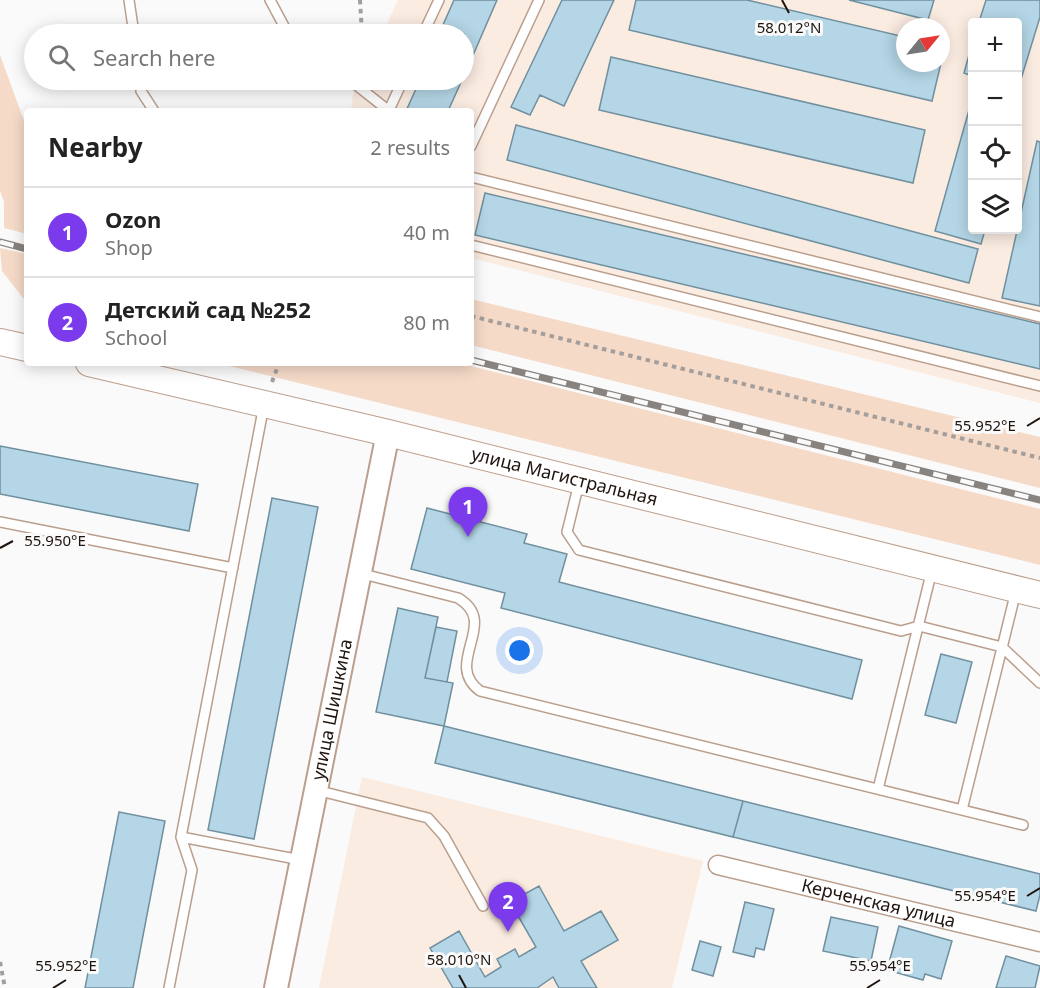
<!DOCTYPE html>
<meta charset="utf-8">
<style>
:root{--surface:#fff;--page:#f2f2f2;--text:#222;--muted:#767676;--line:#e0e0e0;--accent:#7c3aed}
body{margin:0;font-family:"Noto Sans",sans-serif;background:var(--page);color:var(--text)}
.controls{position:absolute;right:18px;top:18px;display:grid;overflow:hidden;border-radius:6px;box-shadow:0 3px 15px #0003}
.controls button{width:54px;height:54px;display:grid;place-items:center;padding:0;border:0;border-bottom:2px solid var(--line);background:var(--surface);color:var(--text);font:30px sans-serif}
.compass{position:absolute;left:896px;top:18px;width:54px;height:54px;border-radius:50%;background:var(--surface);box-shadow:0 3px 15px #0003;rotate:60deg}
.you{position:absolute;left:520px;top:651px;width:21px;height:21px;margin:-15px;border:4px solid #fff;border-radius:50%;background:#1a73e8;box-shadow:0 0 0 9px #1a73e833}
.badge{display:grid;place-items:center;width:39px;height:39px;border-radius:50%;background:var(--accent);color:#fff;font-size:20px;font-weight:700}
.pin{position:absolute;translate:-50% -50px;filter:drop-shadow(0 2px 3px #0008)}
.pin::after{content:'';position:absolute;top:32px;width:21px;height:18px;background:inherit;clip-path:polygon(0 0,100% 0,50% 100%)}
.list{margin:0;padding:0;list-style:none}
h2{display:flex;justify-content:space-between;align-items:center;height:78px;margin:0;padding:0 24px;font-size:26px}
h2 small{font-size:20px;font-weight:400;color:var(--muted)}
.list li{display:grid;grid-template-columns:39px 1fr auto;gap:18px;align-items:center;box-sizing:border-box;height:90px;padding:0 24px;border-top:2px solid var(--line)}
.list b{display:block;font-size:22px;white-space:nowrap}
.list p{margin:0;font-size:20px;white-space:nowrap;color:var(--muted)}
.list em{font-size:20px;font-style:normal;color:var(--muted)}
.icon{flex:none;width:33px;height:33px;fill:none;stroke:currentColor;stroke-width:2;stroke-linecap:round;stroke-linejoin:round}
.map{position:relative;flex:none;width:1040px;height:988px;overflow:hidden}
.search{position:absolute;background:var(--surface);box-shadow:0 3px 15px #0003;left:24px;top:24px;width:450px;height:66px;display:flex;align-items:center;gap:15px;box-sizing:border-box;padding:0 21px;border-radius:33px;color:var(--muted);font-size:22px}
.panel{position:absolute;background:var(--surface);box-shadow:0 3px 15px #0003;left:24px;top:108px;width:450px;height:258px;border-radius:6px}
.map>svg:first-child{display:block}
.built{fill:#fbece2;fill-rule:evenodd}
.green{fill:#f5dac8}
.building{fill:#b4d6e6;stroke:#70909f;stroke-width:1.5}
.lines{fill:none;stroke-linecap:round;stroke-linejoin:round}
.service-casing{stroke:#bb9f8d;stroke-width:12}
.minor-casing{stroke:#bb9f8d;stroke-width:21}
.tertiary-casing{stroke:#bb9f8d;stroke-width:26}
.secondary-casing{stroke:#bb9f8d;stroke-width:28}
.path{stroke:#a49f9d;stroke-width:4;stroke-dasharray:4.5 4.5;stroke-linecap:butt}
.service{stroke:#fff;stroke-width:9}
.minor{stroke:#fff;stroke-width:18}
.tertiary{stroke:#fff;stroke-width:22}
.secondary{stroke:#fff;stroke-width:26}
.rail-casing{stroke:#88837f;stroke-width:7}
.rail{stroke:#fafafa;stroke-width:4.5;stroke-dasharray:14;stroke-linecap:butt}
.ticks{fill:none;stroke:#1f140e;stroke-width:2}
.labels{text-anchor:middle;stroke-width:6;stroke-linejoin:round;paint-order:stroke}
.street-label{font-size:18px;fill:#1f140e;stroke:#fafafa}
.ticks-label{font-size:15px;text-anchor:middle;fill:#1f140e;stroke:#fafafa;stroke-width:6;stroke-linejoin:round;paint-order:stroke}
</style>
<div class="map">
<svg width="1040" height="988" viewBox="0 0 1040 988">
<rect width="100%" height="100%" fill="#fafafa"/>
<path class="built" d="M398,0H1040V403L471,258V111H351L353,94L360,80H464V34H382ZM972,22H1018V230H972ZM905,27H941V63H905Z
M362,777L703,861L672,988H319Z"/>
<path class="green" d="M0,55L27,129V234L4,228V202L0,191Z
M0,248L27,254V303L2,271Z
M471,299L1040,437V488L471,345Z
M217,363H459L1040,509V565Z"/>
<path class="building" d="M454,0H497L464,76V34H439Z
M562,0H614L564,106L540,95L530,115L511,107Z
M636,0H747L905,37V63H941L932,101L629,30Z
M849,0H934L928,20Z
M986,0H1040V17L1018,89V22H979Z
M972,44V76L964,73Z
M611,57L925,130L913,183L599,110Z
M420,80H462L448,111H406Z
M969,110L972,111V230H985L981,244L935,231Z
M516,125L978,249L969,283L507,160Z
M1037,141L1040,142V306L1002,298Z
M485,193L1040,324V369L475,235Z
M0,446L198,484L189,531L0,494Z
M272,498L318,507L254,839L208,830Z
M427,508L527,534L524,543L567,554L559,582L862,660L852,699L501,608L505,593L411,569Z
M398,608L438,617L425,678L453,683L444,726L376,712Z
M436,627L457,631L447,682L425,678Z
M941,654L972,662L956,723L925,715Z
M444,726L743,801L733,837L435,763Z
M743,801L1040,874V895L1036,911L733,837Z
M119,812L165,821L133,988H85Z
M539,886L564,931L601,911L618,940L581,961L597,988H559L553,977L537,988H453L430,948L459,931L485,977L501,967L497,959L515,949L519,957L536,947L510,902Z
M745,902L774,909L764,950L756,948L754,957L733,952Z
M831,917L878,927L871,961L823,951Z
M899,926L952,941L941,979L925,974L923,980L887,970Z
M700,941L721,947L713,976L692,970Z
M1006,956L1040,966L1035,988H996Z"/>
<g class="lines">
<g class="service-casing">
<path id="service" d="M129,0L134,34
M270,0L285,28L293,34
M423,34L439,0
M140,80L141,91L154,111
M350,80L389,111
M389,110L403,80
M471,146L539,0
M471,177L1040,317
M471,245L1040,386
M579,483L567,532L579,550L901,631L919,626L1002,647L1040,683
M0,522L233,568
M359,573L458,598C501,623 442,663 480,691L1023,825
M878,789L932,570
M316,790L428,818L444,836L483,906
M962,810L1016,591
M181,837L301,860
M169,988L192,870L181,837L264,405"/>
</g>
<g class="minor-casing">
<g id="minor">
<path id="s1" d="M718,865L1040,942"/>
</g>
</g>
<g class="tertiary-casing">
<g id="tertiary">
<path id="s2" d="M276,988L388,433"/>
</g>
</g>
<g class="secondary-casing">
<g id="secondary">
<path d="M0,342L27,348"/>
<path id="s3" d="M89,363L388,433L1040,595"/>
</g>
</g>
<path class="path" d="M360,0L362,34
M471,316L1040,458
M272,382L279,363
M0,962L5,988"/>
<use href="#service" class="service"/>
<use href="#minor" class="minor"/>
<use href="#tertiary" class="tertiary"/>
<use href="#secondary" class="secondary"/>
<g class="rail-casing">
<path id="rail" d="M0,242L27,249
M471,360L1040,500"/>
</g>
<use href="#rail" class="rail"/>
</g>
<path class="ticks" d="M782,0L789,13M1027,426L1040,418M0,548L13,541M1027,896L1040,888M459,975L466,988M53,988L66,980M867,988L880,980"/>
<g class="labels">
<g class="street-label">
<text dy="6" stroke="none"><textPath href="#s3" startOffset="489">улица Магистральная</textPath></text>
<text dy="6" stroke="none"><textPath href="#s2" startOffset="284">улица Шишкина</textPath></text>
<text dy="6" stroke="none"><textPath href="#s1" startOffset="165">Керченская улица</textPath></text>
</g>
</g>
<g class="ticks-label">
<text x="789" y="33">58.012°N</text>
<text x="985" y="431">55.952°E</text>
<text x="55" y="546">55.950°E</text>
<text x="985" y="901">55.954°E</text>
<text x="459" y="965">58.010°N</text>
<text x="66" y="971">55.952°E</text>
<text x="880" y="971">55.954°E</text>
</g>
</svg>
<div class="controls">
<button>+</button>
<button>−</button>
<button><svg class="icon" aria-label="locate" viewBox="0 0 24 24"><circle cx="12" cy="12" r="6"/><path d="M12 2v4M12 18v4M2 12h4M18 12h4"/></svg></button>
<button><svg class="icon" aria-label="layers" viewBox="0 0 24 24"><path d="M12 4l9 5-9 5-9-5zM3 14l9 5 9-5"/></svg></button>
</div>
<svg class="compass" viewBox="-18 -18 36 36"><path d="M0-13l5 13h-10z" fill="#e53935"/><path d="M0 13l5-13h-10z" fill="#767676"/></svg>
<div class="you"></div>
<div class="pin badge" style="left:468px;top:537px">1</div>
<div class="pin badge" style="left:508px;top:932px">2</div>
<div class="search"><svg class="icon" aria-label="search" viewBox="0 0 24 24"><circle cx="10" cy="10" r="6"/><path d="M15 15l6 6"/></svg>Search here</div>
<section class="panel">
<h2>Nearby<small>2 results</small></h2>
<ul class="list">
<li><span class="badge">1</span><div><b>Ozon</b><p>Shop</p></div><em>40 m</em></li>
<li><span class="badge">2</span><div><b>Детский сад №252</b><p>School</p></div><em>80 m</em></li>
</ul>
</section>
</div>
